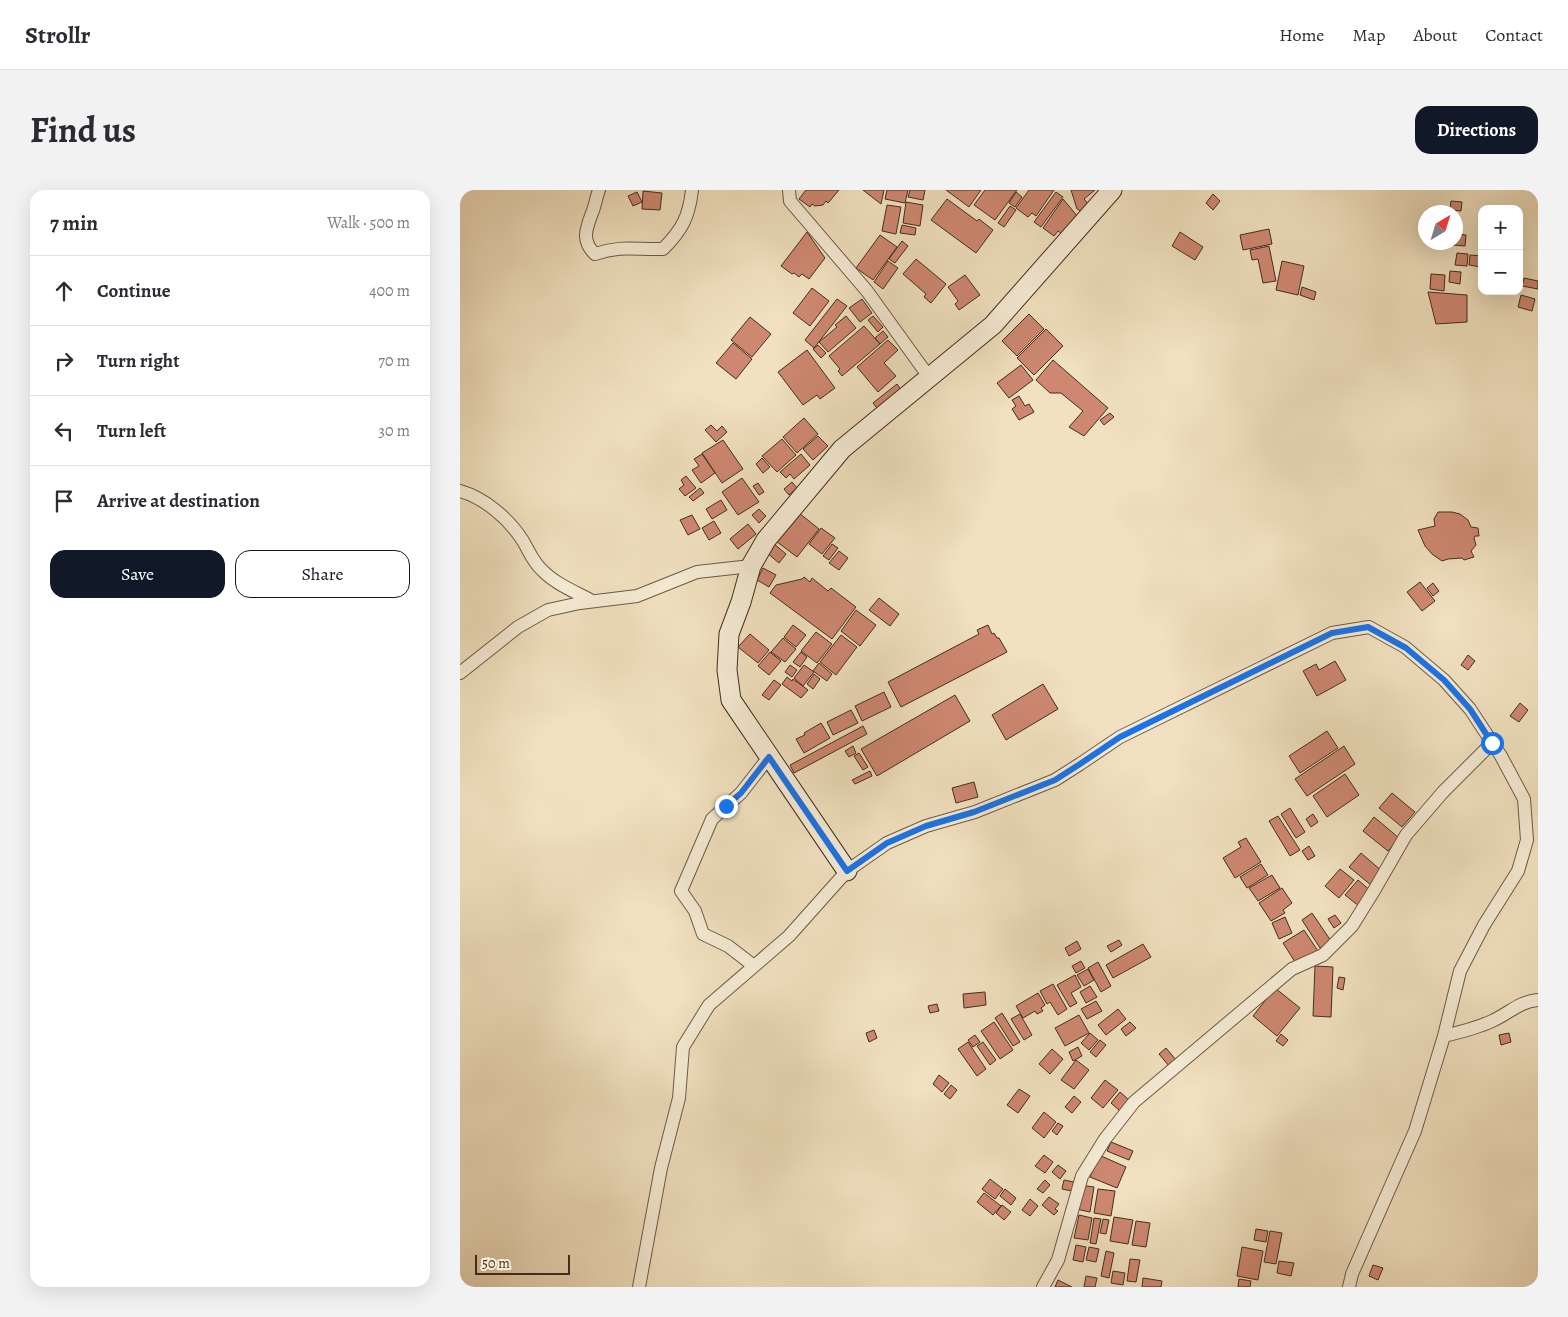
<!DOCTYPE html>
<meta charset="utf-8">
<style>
:root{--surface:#fff;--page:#f2f2f3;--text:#2b2b33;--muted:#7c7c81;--line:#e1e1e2;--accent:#111827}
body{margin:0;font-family:Alegreya,serif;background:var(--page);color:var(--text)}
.controls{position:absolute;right:15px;top:15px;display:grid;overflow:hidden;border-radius:10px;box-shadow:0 5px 20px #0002}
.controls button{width:45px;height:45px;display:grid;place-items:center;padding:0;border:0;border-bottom:1px solid var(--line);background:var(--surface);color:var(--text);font:25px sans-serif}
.compass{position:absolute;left:958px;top:15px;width:45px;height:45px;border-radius:50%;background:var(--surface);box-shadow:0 5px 20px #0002;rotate:38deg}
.scale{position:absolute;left:15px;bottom:12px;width:95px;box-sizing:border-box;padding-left:5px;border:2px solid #422d1e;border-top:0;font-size:14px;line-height:18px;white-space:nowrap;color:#422d1e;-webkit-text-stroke:4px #f6ecd6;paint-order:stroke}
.stop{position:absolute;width:15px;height:15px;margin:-11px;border:4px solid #1a73e8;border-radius:50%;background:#fff}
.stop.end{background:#1a73e8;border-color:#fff;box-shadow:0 1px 5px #0008}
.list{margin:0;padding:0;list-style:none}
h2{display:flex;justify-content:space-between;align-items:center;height:65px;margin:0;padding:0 20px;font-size:21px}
h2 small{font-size:16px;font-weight:400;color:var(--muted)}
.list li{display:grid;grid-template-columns:32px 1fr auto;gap:15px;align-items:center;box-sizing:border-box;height:70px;padding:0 20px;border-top:1px solid var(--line)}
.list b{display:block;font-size:19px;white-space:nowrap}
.list em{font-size:16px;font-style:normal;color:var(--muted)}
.actions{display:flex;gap:10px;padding:15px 20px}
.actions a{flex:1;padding:11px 0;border:1px solid var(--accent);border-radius:15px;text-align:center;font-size:18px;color:var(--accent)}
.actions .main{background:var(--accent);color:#fff}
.icon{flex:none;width:28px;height:28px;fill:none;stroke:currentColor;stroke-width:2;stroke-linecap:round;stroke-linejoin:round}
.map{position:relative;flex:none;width:1078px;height:1097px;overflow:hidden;border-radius:15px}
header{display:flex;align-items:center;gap:30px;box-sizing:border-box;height:70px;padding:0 25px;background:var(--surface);border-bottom:1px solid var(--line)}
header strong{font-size:24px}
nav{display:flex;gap:28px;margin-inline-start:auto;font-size:18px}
.intro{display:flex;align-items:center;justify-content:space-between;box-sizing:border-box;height:120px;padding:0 30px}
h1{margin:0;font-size:35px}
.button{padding:12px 22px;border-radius:15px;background:var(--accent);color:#fff;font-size:18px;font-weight:700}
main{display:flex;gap:30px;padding:0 30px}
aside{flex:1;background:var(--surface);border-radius:15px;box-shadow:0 5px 20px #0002}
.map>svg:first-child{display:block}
.building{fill:#ce8871;stroke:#422d1e}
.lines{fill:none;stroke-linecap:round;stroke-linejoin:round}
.street-casing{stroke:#6e5a46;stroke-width:14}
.secondary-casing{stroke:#422d1e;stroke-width:21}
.street{stroke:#f6ecd6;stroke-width:12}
.secondary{stroke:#f6ecd6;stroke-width:19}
.route{stroke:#1a73e8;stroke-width:6}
</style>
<header>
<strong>Strollr</strong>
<nav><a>Home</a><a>Map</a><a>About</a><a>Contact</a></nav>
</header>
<div class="intro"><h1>Find us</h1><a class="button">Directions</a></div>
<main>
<aside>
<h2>7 min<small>Walk · 500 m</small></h2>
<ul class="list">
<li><svg class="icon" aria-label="ahead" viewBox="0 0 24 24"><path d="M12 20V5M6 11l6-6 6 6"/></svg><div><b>Continue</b></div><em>400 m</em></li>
<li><svg class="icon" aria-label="right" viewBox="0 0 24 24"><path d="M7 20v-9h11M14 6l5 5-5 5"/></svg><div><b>Turn right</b></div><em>70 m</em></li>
<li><svg class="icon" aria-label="left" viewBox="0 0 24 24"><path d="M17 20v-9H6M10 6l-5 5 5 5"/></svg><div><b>Turn left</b></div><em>30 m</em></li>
<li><svg class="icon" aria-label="arrive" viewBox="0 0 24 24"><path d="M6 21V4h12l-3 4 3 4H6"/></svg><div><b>Arrive at destination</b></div></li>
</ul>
<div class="actions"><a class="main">Save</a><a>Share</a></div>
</aside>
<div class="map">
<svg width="1078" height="1097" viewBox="0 0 1078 1097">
<rect width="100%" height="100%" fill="#f1e1c0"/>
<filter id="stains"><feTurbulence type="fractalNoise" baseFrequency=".004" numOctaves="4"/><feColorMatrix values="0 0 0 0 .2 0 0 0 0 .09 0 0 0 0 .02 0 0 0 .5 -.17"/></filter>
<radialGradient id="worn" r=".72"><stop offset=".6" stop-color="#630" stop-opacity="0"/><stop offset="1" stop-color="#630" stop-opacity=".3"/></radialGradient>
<path class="building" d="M346,0H379L368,13L366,11L363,15L355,16L352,14L350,17L339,9Z
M403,0H424L421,14Z
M427,0H448L445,13L425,9Z
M450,0H465L463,10L448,7Z
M486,0H521L509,17Z
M525,0H557L535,30L514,15Z
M569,0H594L576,26L572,23L568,27L556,18Z
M611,0H635L624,9L630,16L626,24L617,19Z
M183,1L202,3L200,20L182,19Z
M177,2L182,12L173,16L168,6Z
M556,2L562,7L555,17L549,13Z
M596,2L603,7L581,37L574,32Z
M753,4L760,11L753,20L746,13Z
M487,9L517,31L519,29L533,40L516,63L471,30Z
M603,9L618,27L607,47L598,41L594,46L583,38Z
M991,11L1002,12L1001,21L990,20Z
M446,12L463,15L460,36L443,33Z
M427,15L441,17L436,44L422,41Z
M550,16L556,20L544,37L538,33Z
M442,35L456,38L455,45L440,43Z
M809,39L812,54L783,60L780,45Z
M347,42L365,68L349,89L342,84L339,87L334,83L332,84L321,76Z
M720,42L743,57L735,70L712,56Z
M996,44L1006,45L1005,56L993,55L994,52H996Z
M420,45L437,57L413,90L396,78Z
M442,51L448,56L435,73L429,69Z
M809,56L816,91L803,93L798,69L792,70L790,60Z
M997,63L1008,64L1007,76L995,75Z
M1010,65L1022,66L1021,77L1009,75Z
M456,69L486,94L471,113L464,107L466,104L443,84Z
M428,71L438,78L423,99L414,92Z
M822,71L844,76L838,105L816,100Z
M990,81L1001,82L1000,94L989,92Z
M971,84L985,85L984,101L970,99Z
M505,85L520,105L499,120L495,114L498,111L488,97Z
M1064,88L1078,91V99L1062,96Z
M842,97L856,102L854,110L840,105Z
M352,98L369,111L350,136L333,123Z
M968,102L1007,105V132L976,134Z
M1061,105L1075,109L1072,121L1058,117Z
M377,109L387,116L354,158L345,150Z
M402,109L412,123L400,132L389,118Z
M569,124L584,139L557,166L542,151Z
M386,126L396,138L368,162L359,152L377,137L375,135Z
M413,126L423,137L418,142L408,130Z
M290,127L311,144L292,167L271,150Z
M404,136L420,154L382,186L378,181L380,179L369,166Z
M586,139L603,156L574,185L557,168Z
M423,141L428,147L420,154L415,148Z
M428,150L438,160L424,173L436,186L418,202L397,177Z
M273,153L292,169L276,189L256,173Z
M358,155L366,163L361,168L353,159Z
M347,160L375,198L360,209L357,205L343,215L318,182Z
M593,170L648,218L624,246L609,237L623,221L601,203H590L576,190Z
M561,175L573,190L549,208L537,193Z
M437,194L442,201L419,221L413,213Z
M559,206L565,216L569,214L574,222L559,230L552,219L556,216L552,210Z
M650,223L654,227L644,235L640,230Z
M344,228L358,244L337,263L323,247Z
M251,235L257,241L262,236L267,242L256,252L245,240Z
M358,246L368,256L353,270L343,259Z
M322,249L336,265L317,282L302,266Z
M263,250L283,279L262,293L242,263Z
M242,264L255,283L241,293L232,280L239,276L234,269Z
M341,264L350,275L334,289L330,284L326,288L320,282Z
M302,268L310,277L303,283L296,274Z
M226,286L236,298L225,306L219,299L224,295L221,290Z
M282,288L299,312L278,325L262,302Z
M332,292L337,298L329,305L324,299Z
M298,293L304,302L299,305L293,296Z
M240,298L244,303L233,311L229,307Z
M261,310L267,320L252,329L246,319Z
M299,319L306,326L299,333L292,325Z
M978,322H992L1000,324L1008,330L1011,337L1018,338L1019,346H1015L1014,348L1016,355L1011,361L1014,367L1004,370L1002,368L988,369L982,371L972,364L965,356L958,340L975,336L974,329Z
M339,323L359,339L337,367L316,351Z
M232,325L240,339L228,345L220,330Z
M254,331L261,343L249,350L242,338Z
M288,334L296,344L278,359L270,349Z
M361,338L375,348L362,364L349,354Z
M313,353L326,364L319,373L306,362Z
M372,354L378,358L369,370L363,366Z
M379,361L388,368L379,380L369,373Z
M303,378L316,385L309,397L297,390Z
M344,387L350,392L352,388L368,401L371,398L396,417L372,449L310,403L316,395L342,389Z
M960,392L975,411L962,421L947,402Z
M973,393L979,401L973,406L967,398Z
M419,408L439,424L430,436L409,420Z
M396,420L416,435L400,456L381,441Z
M333,435L346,445L336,457L324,447Z
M528,435L532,444L534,443L537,448H539L547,462L441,517L428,492L519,444L517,440Z
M356,442L372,454L357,473L341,461Z
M290,444L309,460L298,473L278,457Z
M381,445L397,457L376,485L360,472Z
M323,448L336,459L325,472L311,462Z
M310,462L321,471L309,485L298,476Z
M341,462L347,467L340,477L333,472Z
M1008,465L1015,471L1008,480L1001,475Z
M875,471L886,490L857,506L843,481L856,474L859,480Z
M359,473L372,484L367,491L353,481Z
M330,475L337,480L332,487L325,482Z
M344,475L354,482L343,496L334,488Z
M354,484L360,489L353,499L347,494Z
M327,487L332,491L333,489L348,500L341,508L322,494Z
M314,490L321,495L309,510L302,505Z
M583,494L598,519L546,550L532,525Z
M424,502L431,517L402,531L395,516Z
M495,505L510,531L417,586L401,559Z
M1060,513L1068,520L1059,532L1050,526Z
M391,520L398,533L373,545L367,532Z
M361,533L370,548L344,563L336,549L345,545L344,543Z
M403,536L407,544L334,583L330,575Z
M867,541L878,558L840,583L829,566Z
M393,556L396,563L389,567L385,561Z
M884,556L895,574L847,606L835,589Z
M399,563L408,577L403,580L394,566Z
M410,581L412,586L395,594L392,590Z
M885,584L899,605L867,627L853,606Z
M514,592L518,607L496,613L492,598Z
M932,603L955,622L942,637L919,618Z
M830,618L845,642L836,648L821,624Z
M853,624L858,632L851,637L846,629Z
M818,626L840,660L830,666L809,631Z
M914,627L939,648L928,661L903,641Z
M786,648L801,672L775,688L763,668L781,657L778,652Z
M849,656L855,666L848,670L842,661Z
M901,663L923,682L911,695L889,677Z
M801,674L808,685L787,698L780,687Z
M880,679L894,690L879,708L865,696Z
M812,685L820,698L798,711L789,698Z
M898,690L912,702L899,716L885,705Z
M822,698L832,713L823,720L825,723L811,731L799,713Z
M852,723L871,751L860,758L842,730Z
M875,725L881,733L874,738L868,729Z
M825,727L832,743L819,749L812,733Z
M844,740L858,761L837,775L823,753Z
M659,750L662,755L651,762L647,756Z
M617,751L621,759L609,766L605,758Z
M683,754L691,767L653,788L646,775Z
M621,771L625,778L616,783L612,776Z
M638,772L651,796L641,802L628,778Z
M855,776L873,777L871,827L853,826Z
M628,779L634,790L624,796L617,785Z
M615,785L621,797L611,803L617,813L610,817L597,795Z
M879,787L885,788L883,800L877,798Z
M593,794L607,819L598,825L590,812L587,814L580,801Z
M630,796L637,807L626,813L620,802Z
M815,798L840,818L817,846L793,826Z
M525,802L526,815L504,818L503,804Z
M578,803L585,815L581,818L583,821L577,824L575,821L563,828L556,816Z
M636,811L642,821L627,829L621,819Z
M477,814L479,821L470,823L468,816Z
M658,819L666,829L646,845L638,835Z
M542,823L560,852L553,856L535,828Z
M560,824L572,845L564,850L551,829Z
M619,825L629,843L605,856L595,838Z
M534,832L553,860L540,869L521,841Z
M670,832L676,838L666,846L661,839Z
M414,840L417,848L409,852L406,843Z
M630,843L638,850L629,860L621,853Z
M1049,843L1051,852L1041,855L1039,845Z
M821,844L828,850L823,856L816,851Z
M515,845L520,852L513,857L508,850Z
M640,850L646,855L636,867L630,862Z
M508,852L526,879L517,886L498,859Z
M523,852L536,870L530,875L517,856Z
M618,857L622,866L613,871L609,862Z
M706,858L716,870L709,876L699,864Z
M592,859L603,869L590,884L579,874Z
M616,870L629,880L614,899L601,890Z
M479,885L489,893L482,902L473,894Z
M645,890L658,900L643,918L631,908Z
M491,895L497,900L490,909L484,904Z
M559,899L570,906L558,923L547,915Z
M660,902L669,910L660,921L651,913Z
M614,906L621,912L612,923L605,917Z
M584,922L596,932L584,948L572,938Z
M598,933L603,936L597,945L592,941Z
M651,952L673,961L669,970L647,961Z
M584,965L593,972L585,983L575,976Z
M639,965L666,977L657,998L630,987Z
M598,975L606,981L600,989L592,982Z
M530,989L543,999L535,1009L522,999Z
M585,990L590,995L583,1003L577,999Z
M604,990L614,992L612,1001L602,999Z
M620,995L634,997L630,1022L616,1019Z
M545,999L556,1008L551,1015L540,1006Z
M638,999L655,1001L651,1026L634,1023Z
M524,1003L541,1016L533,1025L517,1012Z
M589,1007L599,1014L595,1019L598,1021L594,1025L582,1015Z
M570,1009L578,1016L570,1026L562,1020Z
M542,1015L551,1022L544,1030L536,1023Z
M619,1025L632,1028L628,1050L614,1048Z
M654,1027L673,1030L668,1054L650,1051Z
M634,1028L641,1029L636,1054L630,1053Z
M643,1029L649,1030L646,1044L640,1043Z
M676,1031L690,1033L686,1057L672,1055Z
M796,1039L808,1041L806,1052L794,1050Z
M810,1041L822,1043L816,1074L804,1072Z
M616,1055L626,1057L623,1072L613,1070Z
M629,1057L639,1059L636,1072L626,1070Z
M782,1057L803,1061L798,1090L777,1086Z
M646,1061L654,1063L649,1088L641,1086Z
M670,1069L680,1070L676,1092L667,1091Z
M819,1071L834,1073L831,1086L817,1083Z
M913,1075L923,1078L918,1090L909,1086Z
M653,1081L665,1083L663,1095L651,1093Z
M626,1086L637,1088L635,1097H624Z
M683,1088L702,1091L701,1097H682Z
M779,1089L791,1091L790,1097H778Z
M598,1090L612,1097H595Z"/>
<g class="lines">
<g class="street-casing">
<path id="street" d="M139,0C136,8 135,16 132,23C126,39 121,51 135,64C161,55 177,60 203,59C222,40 229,27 232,0
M329,0L330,11L407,101L469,187
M0,301C25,308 49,329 63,351C69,361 73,372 82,380C95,394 116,402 132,411
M0,483L58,437L88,420L120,413L177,406L237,382L291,376
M294,776L268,756L243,744L235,721L221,701L252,629L281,603L309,567
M984,846C1001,842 1017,838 1032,831C1050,823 1058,812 1078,810
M179,1097L201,978L219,908L223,857L249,815L329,746L387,681L427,653L466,636L515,622L595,590L620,574L660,547L872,443L909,437L945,457L984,490L1010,519L1041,566L1064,609L1067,650L1058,681L1024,735L1000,781L984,846L955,941L892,1084L889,1097
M583,1097L598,1070L622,986L645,949L674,912L832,779L863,765L892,736L915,699L946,645L983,602L1032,553"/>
</g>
<g class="secondary-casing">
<path id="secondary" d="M387,681L271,510L267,480L269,444L281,412L291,376L306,350L382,259L533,135L652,0"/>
</g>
<use href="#street" class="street"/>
<use href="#secondary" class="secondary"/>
</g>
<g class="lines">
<path class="route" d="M266,616L281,603L309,567L387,681L427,653L466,636L514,622L595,590L620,574L660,547L872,443L908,437L946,458L984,490L1010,519L1032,553"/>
</g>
<rect width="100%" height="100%" filter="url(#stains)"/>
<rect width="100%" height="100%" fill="url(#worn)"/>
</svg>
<div class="controls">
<button>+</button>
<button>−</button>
</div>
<svg class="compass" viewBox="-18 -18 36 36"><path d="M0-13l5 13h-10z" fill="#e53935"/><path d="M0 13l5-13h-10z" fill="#7c7c81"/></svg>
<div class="scale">50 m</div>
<div class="stop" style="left:1032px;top:553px"></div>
<div class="stop end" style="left:266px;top:616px"></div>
</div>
</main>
